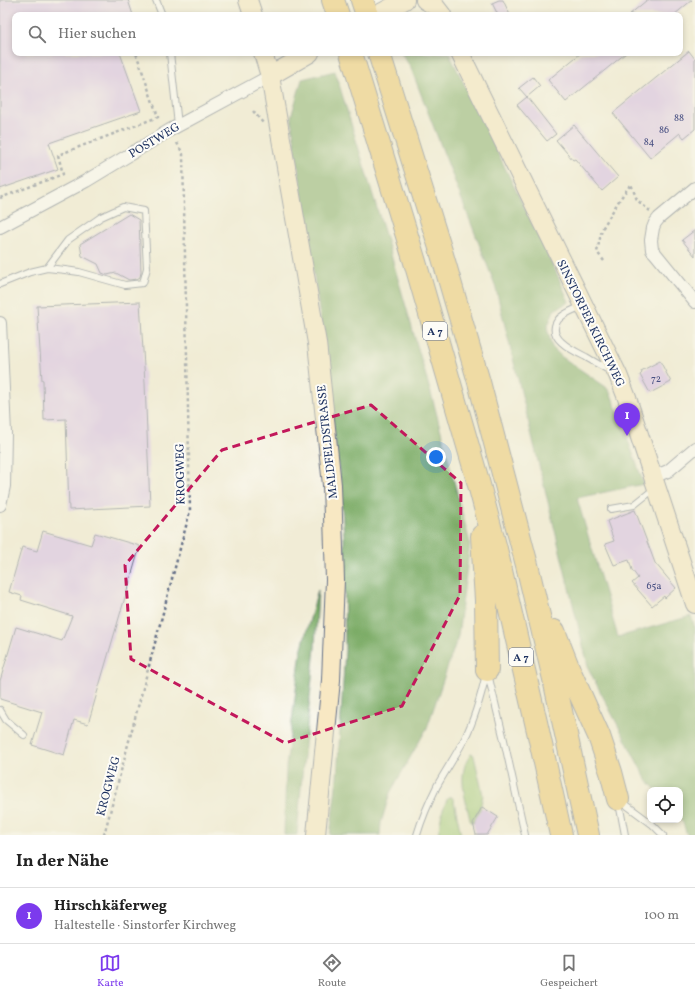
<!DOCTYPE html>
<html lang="de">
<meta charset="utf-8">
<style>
:root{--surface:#fff;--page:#f2f2f2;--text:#222;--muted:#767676;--line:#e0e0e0;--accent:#7c3aed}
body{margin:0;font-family:Vollkorn,serif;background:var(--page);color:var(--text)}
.controls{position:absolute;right:12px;bottom:12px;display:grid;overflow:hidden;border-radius:8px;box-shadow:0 2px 6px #0003}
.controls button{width:36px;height:36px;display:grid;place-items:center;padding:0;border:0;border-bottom:1px solid var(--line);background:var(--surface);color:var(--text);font:20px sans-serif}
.you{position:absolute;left:436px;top:457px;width:14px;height:14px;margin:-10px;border:3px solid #fff;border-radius:50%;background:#1a73e8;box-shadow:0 0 0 6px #1a73e833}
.badge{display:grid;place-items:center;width:26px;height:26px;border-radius:50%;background:var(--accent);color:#fff;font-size:13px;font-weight:700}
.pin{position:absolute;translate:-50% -33px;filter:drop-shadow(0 1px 2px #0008)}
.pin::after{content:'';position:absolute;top:21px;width:14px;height:12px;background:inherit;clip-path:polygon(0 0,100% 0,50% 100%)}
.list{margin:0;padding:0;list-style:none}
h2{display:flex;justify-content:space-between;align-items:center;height:52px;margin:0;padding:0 16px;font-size:17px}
h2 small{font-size:13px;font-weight:400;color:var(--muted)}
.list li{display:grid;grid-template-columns:26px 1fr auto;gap:12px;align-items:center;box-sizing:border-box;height:56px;padding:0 16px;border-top:1px solid var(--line)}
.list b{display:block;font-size:15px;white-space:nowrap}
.list p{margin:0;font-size:13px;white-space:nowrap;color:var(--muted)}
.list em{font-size:13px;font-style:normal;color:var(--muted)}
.icon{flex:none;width:22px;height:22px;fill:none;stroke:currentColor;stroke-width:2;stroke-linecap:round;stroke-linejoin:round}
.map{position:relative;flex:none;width:695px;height:835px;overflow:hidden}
.search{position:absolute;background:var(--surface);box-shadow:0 2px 6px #0003;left:12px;right:12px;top:12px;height:44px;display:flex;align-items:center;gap:10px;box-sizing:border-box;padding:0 14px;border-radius:8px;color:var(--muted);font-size:15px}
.sheet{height:108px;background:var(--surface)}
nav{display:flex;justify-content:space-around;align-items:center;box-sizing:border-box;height:56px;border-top:1px solid var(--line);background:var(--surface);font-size:11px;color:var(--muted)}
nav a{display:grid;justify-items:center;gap:2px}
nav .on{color:var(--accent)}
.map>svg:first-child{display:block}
.green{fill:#9bc774;stroke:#5b7b69}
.forest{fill:#7cac66;stroke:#4c6e62}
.building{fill:#d1b5ed}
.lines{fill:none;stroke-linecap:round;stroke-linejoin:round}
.lane-casing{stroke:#667188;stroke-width:8}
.street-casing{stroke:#667188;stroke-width:14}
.secondary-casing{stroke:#667188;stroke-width:20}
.highway-casing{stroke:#667188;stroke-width:24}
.path{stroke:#667188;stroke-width:2.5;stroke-dasharray:3 3;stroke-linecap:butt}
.lane{stroke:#fff;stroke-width:6}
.street{stroke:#fff;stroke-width:12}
.secondary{stroke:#f8e8c3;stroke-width:18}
.highway{stroke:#edc569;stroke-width:22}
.marked{fill:none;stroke:#c2185b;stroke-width:3;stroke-dasharray:8 5;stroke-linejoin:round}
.labels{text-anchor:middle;stroke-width:4;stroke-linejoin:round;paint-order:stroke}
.number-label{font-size:10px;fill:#485082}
.shield{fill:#fdfcf7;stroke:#5f6c8c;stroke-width:1}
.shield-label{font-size:11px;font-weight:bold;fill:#1b2f5e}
.street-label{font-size:12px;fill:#1b2f5e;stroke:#fdfcf7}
</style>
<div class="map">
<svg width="695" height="835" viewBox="0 0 695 835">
<rect width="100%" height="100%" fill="#fdfcf7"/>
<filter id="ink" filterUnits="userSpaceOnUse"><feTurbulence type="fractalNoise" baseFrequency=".025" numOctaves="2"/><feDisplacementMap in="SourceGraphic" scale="8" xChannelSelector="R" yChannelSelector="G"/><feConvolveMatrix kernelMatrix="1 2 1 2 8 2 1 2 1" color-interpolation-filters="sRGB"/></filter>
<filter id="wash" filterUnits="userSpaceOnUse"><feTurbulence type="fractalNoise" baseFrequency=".012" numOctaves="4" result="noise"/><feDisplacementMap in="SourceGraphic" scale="16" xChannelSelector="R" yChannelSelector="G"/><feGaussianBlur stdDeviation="0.9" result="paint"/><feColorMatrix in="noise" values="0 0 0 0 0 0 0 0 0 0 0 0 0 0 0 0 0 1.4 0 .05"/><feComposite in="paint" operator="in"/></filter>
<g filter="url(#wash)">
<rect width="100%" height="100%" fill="#f1ecd6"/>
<path class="green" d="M471,754H473L474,756L483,795L480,809L473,822H471L470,820C467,805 460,783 464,769C465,763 468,759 471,754Z
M448,797H452L454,801L461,835H438L442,812Z"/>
<path class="forest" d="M401,53H449L557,274L569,302L554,310L547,328L552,347L562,357L606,387L611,394L644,484L577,498L618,637L691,616L695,628V835H687L683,823L680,819V790H656L646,779L589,670L495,285L410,66Z
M335,71L390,251L434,404L470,543L458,636L427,728L390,793L381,823L380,835H330L337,778L345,650L344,536L340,482L324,345L291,117L302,79Z
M318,590L315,648L302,776L297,835H284L286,767L301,651Z"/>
<g id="blocks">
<path class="building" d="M0,0H128L133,15H15V53H120L141,111L49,143L58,169L0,189Z
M499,0H503L510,15H498L492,3Z
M647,0H692L674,15H629Z
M689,51L695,59V129L684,138L680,133L650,158L613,113Z
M581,53H626L566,102L548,80Z
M533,77L540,86L527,97L519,88Z
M527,97L556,134L547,141L517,105Z
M574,125L618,177L602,191L575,159L573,160L556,140Z
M129,214L139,220L141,272L140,277L137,279L129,280L116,273L107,275L102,273L98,264L82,256L80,244Z
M695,230V256L682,240Z
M140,302L145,383L150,506L69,510L66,419L44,420L43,380H42L37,306Z
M660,361L671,382L650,393L640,375L642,373L641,371Z
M635,510L655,563L676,588L665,598L664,596L652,606L632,583L638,578L632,570L629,560L614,565L605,544L614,541L607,521Z
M43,531L91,545L95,533L140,546L88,724L74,720L64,755L32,745L42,712L0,699V681L16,627L62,641L72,616L21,600L22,596L9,592L22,547L37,551Z
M482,807L498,817L487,835H476L473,823Z"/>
</g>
</g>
<g filter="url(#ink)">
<use href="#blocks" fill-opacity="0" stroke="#667188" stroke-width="1"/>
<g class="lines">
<g class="lane-casing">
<path id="lane" d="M156,0L162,15
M170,53L178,125
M0,284L30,272L47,268L65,270L79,272L125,285L143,283L147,268L144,211L123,207L101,217L68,240L47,268
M582,306C574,310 563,313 558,320C545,338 574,351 586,357C594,362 602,366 610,371
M611,509L634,505L654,489
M488,674L504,740L525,835
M0,710L6,720L24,735
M621,801L652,824L663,835
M619,803L625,835
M417,835C422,818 429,802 437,786C446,770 456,755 465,738C475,718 481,696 486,674"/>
</g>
<g class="street-casing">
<path id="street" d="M695,188L659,218L655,223L653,228L651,240L652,250L655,253L695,302
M0,227L86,181L170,130L270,76
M0,323L5,433L4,486L0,505
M653,477L668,471L695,448"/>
</g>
<g class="secondary-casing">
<path id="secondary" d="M248,0L253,15
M425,0L435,6L442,15
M377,15L405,0
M263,53L270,76L317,343L332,485L335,580L331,680L316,835
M460,53L618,375L627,398L695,604
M270,76L310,53"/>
</g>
<g class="highway-casing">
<path id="highway" d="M333,0L338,15
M362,0L367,15
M351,53L415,262L478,481L496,549L538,731L561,835
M379,53L441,251L479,382L527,565L554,679L588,835
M482,536L486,600L487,670
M554,631L570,672L599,736L611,772L618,799"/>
</g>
<path class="path" d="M253,111L263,123
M0,198L63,174L58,155L158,117L136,53
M604,261L597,252L602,229L620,199L631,184L637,200L650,211
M104,835L190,511L183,154L176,141"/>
<use href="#lane" class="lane"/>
<use href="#street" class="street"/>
<use href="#secondary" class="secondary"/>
<use href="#highway" class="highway"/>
</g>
</g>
<path d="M0 0H695V835H0ZM371,405L461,483L460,595L402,706L285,743L131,659L125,565L222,450Z" fill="#f1ecd6" fill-opacity=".55" fill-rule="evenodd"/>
<path class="marked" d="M371,405L461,483L460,595L402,706L285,743L131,659L125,565L222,450Z"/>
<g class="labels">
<g class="number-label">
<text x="679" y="121">88</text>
<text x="664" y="133">86</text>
<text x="649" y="145">84</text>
<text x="656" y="382">72</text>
<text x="654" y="589">65a</text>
</g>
<g class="shield">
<rect x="423" y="322" width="24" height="18" rx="3"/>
<rect x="509" y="648" width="24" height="18" rx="3"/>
</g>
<g class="shield-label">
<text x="435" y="335">A 7</text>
<text x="521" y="661">A 7</text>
</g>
<g class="street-label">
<text transform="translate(154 140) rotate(-31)" y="4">POSTWEG</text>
<text transform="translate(591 323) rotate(64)" y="4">SINSTORFER KIRCHWEG</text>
<text transform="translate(327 442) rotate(-96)" y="4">MALDFELDSTRASSE</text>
<text transform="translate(180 474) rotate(-91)" y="4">KROGWEG</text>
<text transform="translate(108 786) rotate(-75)" y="4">KROGWEG</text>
</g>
</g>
</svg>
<div class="controls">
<button><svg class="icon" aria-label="locate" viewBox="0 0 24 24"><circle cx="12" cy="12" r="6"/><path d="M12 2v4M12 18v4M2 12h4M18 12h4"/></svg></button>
</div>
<div class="you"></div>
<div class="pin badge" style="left:627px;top:436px">1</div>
<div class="search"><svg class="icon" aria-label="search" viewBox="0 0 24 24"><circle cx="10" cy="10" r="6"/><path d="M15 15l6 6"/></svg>Hier suchen</div>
</div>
<section class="sheet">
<h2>In der Nähe<small></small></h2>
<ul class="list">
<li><span class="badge">1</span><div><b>Hirschkäferweg</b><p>Haltestelle · Sinstorfer Kirchweg</p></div><em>100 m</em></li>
</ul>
</section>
<nav>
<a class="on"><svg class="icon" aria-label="map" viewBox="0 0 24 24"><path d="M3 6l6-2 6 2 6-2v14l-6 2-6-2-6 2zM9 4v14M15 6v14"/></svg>Karte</a>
<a><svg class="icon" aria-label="directions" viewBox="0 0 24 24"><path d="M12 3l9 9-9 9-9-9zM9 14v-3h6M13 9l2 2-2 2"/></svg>Route</a>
<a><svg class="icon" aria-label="saved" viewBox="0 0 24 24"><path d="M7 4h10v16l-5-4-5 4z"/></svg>Gespeichert</a>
</nav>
